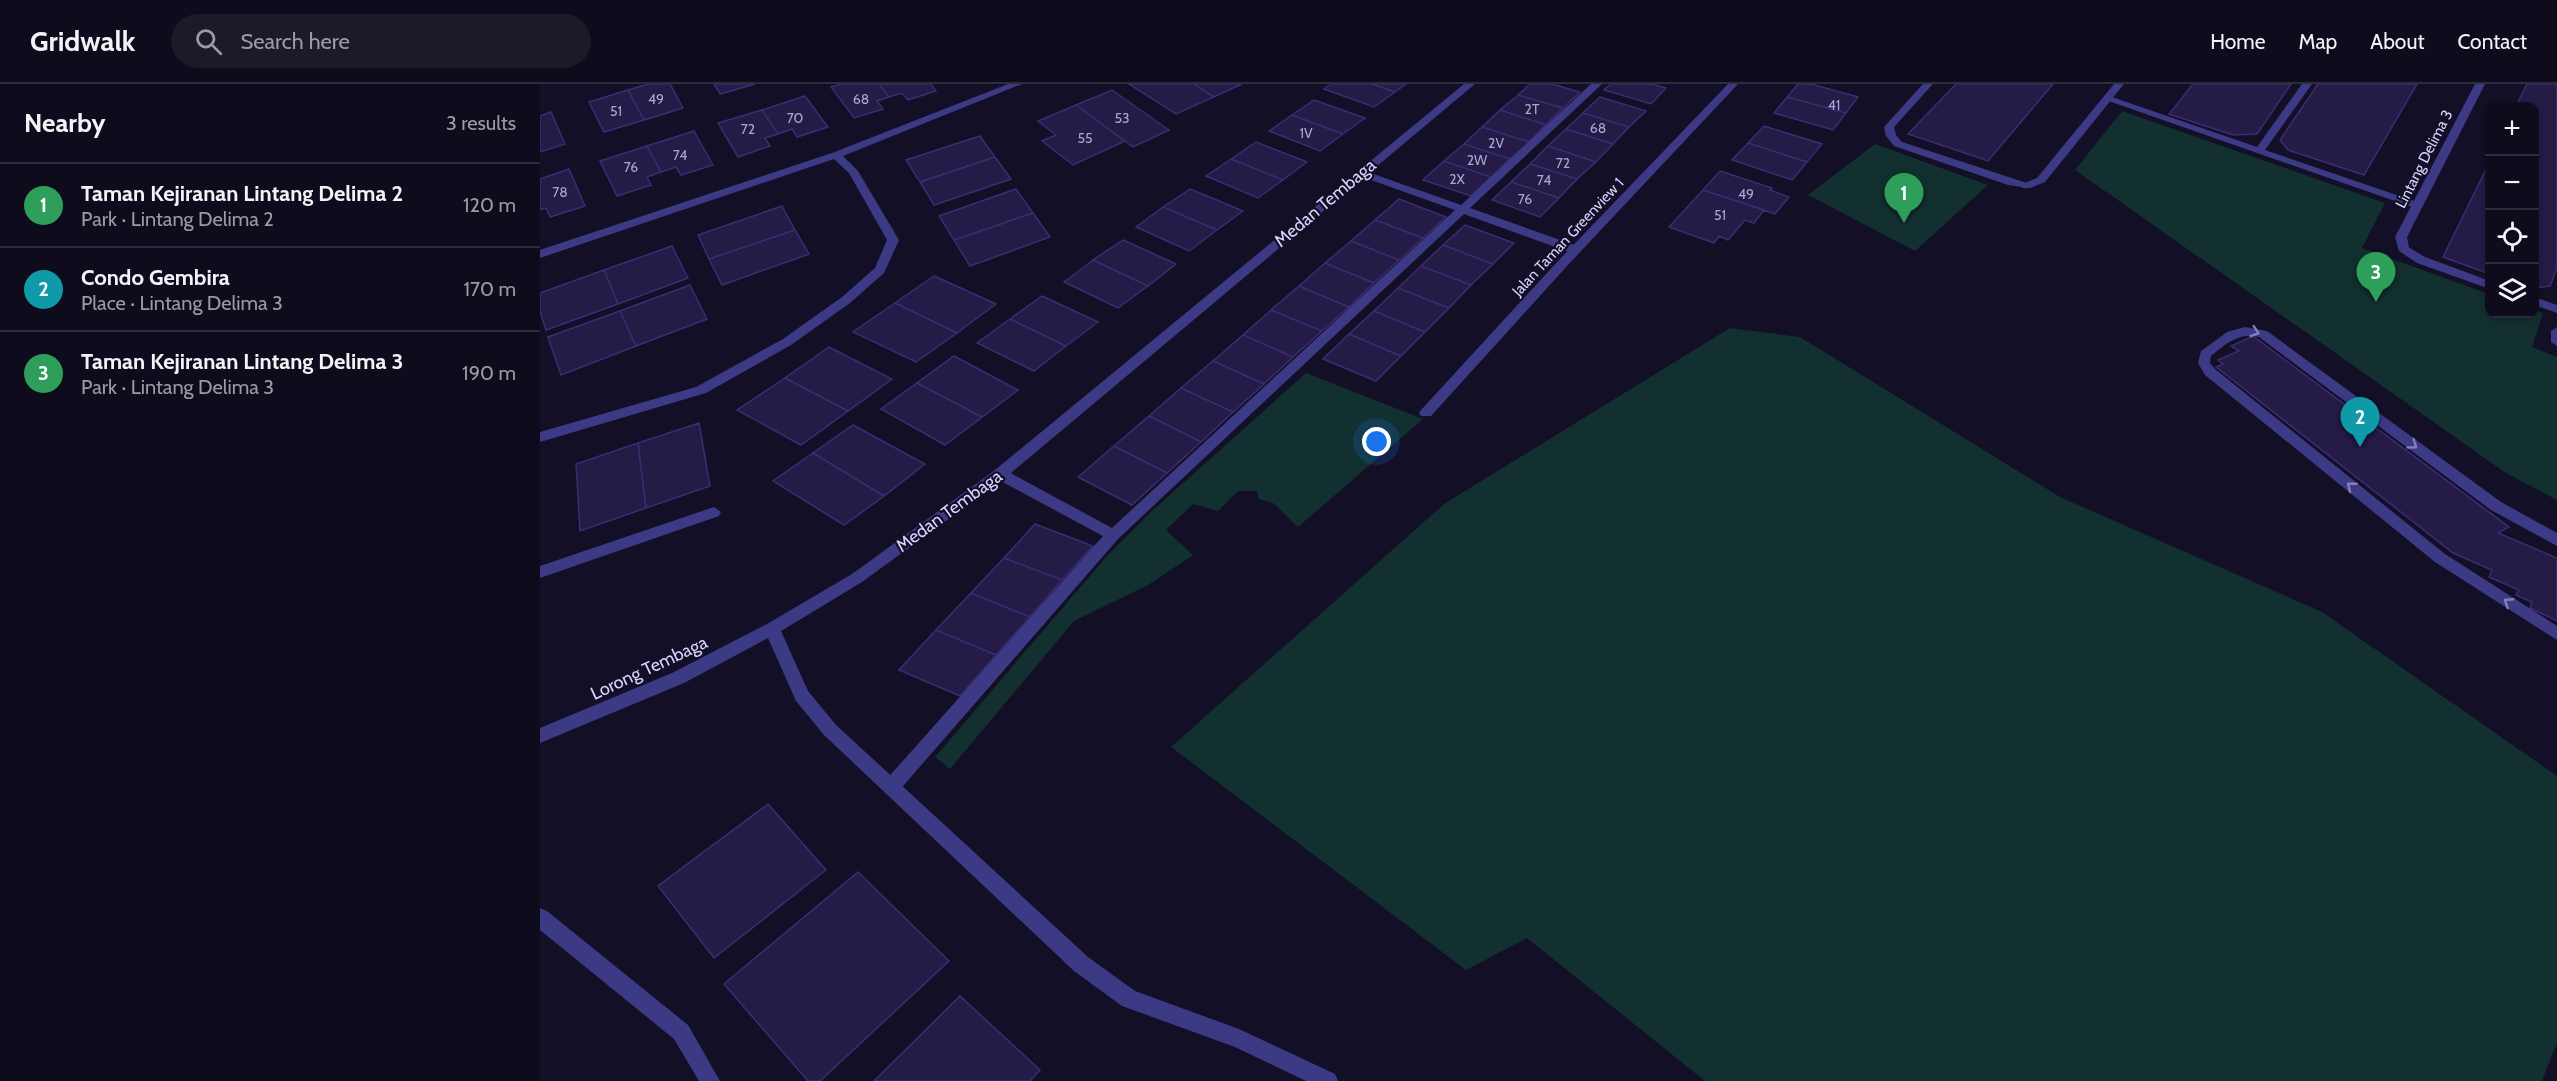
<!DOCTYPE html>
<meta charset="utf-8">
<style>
:root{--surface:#0e0b1c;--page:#1c1929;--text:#f1f3f6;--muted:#9b9ba3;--line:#2e2b3b;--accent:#00e5ff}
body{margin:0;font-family:Cabin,sans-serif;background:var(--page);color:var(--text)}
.controls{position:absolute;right:18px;top:18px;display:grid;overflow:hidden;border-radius:12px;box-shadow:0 3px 9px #0003}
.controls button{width:54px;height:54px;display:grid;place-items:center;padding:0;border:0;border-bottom:2px solid var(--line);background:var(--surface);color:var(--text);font:30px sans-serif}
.you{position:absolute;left:837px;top:358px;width:21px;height:21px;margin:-15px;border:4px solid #fff;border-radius:50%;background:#1a73e8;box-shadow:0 0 0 9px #1a73e833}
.badge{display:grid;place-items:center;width:39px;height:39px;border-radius:50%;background:var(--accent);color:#fff;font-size:20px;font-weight:700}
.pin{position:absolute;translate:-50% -50px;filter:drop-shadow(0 2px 3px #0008)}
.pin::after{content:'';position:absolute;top:32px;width:21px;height:18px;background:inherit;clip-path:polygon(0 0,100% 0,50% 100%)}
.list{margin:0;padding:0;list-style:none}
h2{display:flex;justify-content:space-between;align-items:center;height:78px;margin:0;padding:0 24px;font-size:26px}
h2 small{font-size:20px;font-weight:400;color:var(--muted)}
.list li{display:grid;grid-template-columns:39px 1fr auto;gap:18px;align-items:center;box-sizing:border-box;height:84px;padding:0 24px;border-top:2px solid var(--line)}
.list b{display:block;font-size:22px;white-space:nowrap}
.list p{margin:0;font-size:20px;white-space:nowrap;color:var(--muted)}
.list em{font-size:20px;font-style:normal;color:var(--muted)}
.icon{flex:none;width:33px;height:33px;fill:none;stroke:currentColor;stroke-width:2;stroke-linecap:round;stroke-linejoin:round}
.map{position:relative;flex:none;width:2017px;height:997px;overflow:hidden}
header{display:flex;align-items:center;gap:36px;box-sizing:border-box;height:84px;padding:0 30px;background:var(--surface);border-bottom:2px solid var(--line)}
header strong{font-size:28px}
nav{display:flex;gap:33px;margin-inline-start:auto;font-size:21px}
.search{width:420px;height:54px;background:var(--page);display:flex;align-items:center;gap:15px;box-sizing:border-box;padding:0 21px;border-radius:33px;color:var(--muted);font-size:22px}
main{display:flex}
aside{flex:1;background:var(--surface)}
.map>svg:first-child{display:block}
.green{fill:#12302f}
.building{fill:#241b47;stroke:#3b2d73;stroke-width:1.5}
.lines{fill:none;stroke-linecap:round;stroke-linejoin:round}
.service{fill:#3d3a85;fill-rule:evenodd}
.minor{fill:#3d3a85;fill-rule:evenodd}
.oneway{stroke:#837fbc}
.labels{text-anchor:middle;stroke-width:4.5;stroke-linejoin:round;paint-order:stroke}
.far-number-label{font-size:14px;fill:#aca6d1}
.far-street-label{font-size:15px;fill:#d9d4ff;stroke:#130f26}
.street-label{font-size:18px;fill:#d9d4ff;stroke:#130f26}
</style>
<header>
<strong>Gridwalk</strong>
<div class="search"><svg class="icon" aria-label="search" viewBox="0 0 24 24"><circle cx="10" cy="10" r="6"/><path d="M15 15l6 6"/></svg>Search here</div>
<nav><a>Home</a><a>Map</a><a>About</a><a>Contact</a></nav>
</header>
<main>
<aside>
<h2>Nearby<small>3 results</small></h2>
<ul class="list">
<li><span class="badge" style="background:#2e9e5b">1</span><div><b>Taman Kejiranan Lintang Delima 2</b><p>Park · Lintang Delima 2</p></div><em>120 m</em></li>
<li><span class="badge" style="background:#0f9aa8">2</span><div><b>Condo Gembira</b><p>Place · Lintang Delima 3</p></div><em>170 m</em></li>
<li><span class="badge" style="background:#2e9e5b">3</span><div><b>Taman Kejiranan Lintang Delima 3</b><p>Park · Lintang Delima 3</p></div><em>190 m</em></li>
</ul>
</aside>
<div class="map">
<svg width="2017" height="997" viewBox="0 0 2017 997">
<rect width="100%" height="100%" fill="#130f26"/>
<path class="green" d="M1582,27L1845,119L1822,164L1949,210L1950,230H1994L1995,226L2003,229L1992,263L2017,273V416L1966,389L1535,86Z
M1335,60L1448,101L1375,167L1268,111Z
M1190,244L1260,253L1520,413L1782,528L2017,692V959L2002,997H1165L987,854L926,886L631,663L904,420Z
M766,289L883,335L758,443L733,419L719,415L717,407H698L678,427L653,420L626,446L653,471L608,501L534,537L410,685L395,673L567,472L613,426Z"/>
<path class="building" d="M108,0H130L143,24L104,36L88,6Z
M174,0H215L180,10Z
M301,0H339L349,13L337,17L343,25L314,34L291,3Z
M339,0H391L396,7L368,16L362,9L349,13Z
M589,0H654L674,13L636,30Z
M654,0H702L674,13Z
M791,0H832L855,8L834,23L784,5Z
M832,0H866L855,8Z
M990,0H1012L1040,8L1023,24L978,11Z
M1071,0H1111L1126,4L1111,20L1064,6Z
M1258,0H1271L1318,13L1306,29L1247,13Z
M1416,0H1513L1448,77L1368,50Z
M1653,0H1751L1717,50L1693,51L1629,30Z
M1778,0H1877L1824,91L1748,66L1740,56Z
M1987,0H2017V184L2010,202L1994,204V22H1976Z
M88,6L104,36L64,48L49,18Z
M572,6L629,46L593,63L536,21Z
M978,11L1023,24L1006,41L960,26Z
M265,12L288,43L257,53L252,45L238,50L222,26Z
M1060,13L1106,27L1089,43L1043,29Z
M1247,13L1306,29L1293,46L1234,29Z
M774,16L825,34L803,50L752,31Z
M536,21L585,57L533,81L502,57L516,51L498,37Z
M222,26L238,50L225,54L230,62L198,73L178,39Z
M960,26L1006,41L989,58L942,43Z
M11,28L25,60L0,68V32Z
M1043,29L1089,43L1073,60L1026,45Z
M752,31L803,50L780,67L729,47Z
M1224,42L1282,60L1267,78L1208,59Z
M942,43L989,58L970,75L924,60Z
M1026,45L1073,60L1056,78L1008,62Z
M154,47L173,81L141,91L136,83L121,88L107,62Z
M440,52L455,73L380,98L366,76Z
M716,58L767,78L743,96L691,75Z
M1208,59L1267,78L1252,96L1192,76Z
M924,60L970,75L951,93L904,77Z
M107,62L121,88L107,93L111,101L77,112L60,77Z
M1008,62L1056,78L1037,95L990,80Z
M455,73L471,95L394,121L380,98Z
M691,75L743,96L718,114L666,92Z
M904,77L951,93L931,112L883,96Z
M1950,77V190L1903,173Z
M990,80L1037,95L1019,114L971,98Z
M29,85L45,122L10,133L6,124L0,126V95Z
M1180,87L1232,104L1230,106L1249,113L1235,130L1163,106Z
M971,98L1019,114L1000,133L952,116Z
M476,105L493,129L414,156L399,132Z
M650,105L703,127L677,146L623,123Z
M1163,106L1224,126L1214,139L1205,136L1188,156L1179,152L1174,159L1129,143Z
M859,115L906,133L883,154L835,136Z
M242,122L255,146L169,175L158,151Z
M623,123L677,146L649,167L596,143Z
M493,129L510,153L430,182L414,156Z
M835,136L883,154L859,176L811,157Z
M925,141L974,159L953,180L903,161Z
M255,146L269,170L182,201L169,175Z
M583,156L636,180L608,202L553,176Z
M811,157L859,176L834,199L785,179Z
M903,161L953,180L931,201L881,182Z
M132,162L148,194L78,220L64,186Z
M553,176L608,202L578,224L524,198Z
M785,179L834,199L809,223L759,202Z
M881,182L931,201L909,224L858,204Z
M64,186L78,220L6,246L0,228V209Z
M394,192L456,220L417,249L355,219Z
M150,201L167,235L96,262L80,227Z
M759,202L809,223L782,247L731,226Z
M858,204L909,224L885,248L834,227Z
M502,212L558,238L526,262L470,235Z
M355,219L417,249L376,278L313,248Z
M731,226L782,247L753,273L703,251Z
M80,227L96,262L21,291L8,253Z
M834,227L885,248L861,272L809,250Z
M470,235L526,262L494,287L437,259Z
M809,250L861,272L836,297L783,275Z
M703,251L753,273L724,300L673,277Z
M1713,252L1969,443L1958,449L2017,474V537L1990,524L1992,518L1976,511L1979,506L1949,493L1952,486L1913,469L1676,283L1683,280L1678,276L1699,267L1691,262Z
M289,263L352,295L308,327L245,294Z
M414,272L478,306L442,333L377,299Z
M673,277L724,300L693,328L641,304Z
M245,294L308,327L261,361L197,326Z
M377,299L442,333L405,361L341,325Z
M641,304L693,328L661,358L609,332Z
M609,332L661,358L627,389L574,362Z
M159,339L170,402L106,424L98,359Z
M313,341L385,380L344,412L273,369Z
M98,359L106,424L40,447L36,380Z
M574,362L627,389L592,421L538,393Z
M273,369L344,412L304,441L233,397Z
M495,440L553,462L522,496L464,474Z
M464,474L522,496L490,533L431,509Z
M431,509L490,533L456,571L396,546Z
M396,546L456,571L420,612L359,586Z
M228,720L286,786L174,874L118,802Z
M318,788L409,877L280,997H268L184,900Z
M420,912L500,986L490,997H334Z"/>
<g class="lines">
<path class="service" d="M1051,0H1062L930,124L1040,163V169H1032L924,130L578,455L357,709L351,711L345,709L342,703L345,697L563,452L455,394L453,390L455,386H465L572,444L915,126L817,91V87H825L921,121Z
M1383,0H1393L1354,43L1356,51L1362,58L1490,100V104L1468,101L1354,62L1346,52L1344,43Z
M1762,0H1772L1725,66L1880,119V123H1872L1563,15L1572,13L1717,63Z
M1863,160L1885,173L1950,197V205L1877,179L1859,167V161Z
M1994,213L2017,221V229L1994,221Z
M1705,243L1727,247L1961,418L2017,449V462L1951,426L1719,253C1699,248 1686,260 1671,272L1670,279L1675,285L1905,470L2017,542V556L1895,478L1665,291L1658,279L1661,267L1687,248Z
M2017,243V262L2011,258V247Z
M174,423L181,428L179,432L0,494V482Z"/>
<path class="minor" d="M468,0H482L303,72L318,87L359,156L344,189L310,219L251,261L166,309L0,358V348L156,303L243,255L302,213L335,184L347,156L309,89L294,75L0,174V166L292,69Z
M924,0H935L465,394L322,498L241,547L268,607L296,641L548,873L595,907L699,945L795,990L798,997H766L695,963L582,922L534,887L284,651L256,617L228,554L144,599L0,659V644L132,589L227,540L312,490L455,386Z
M1188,0H1198L1027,182L891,332H881L879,329L881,326L1019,176Z
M1574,0H1584L1505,98L1490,104H1482V100L1497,94Z
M1935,0H1945L1867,153L1869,164L1867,167H1859L1855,153Z
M0,824L7,827L148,941L180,997H159L134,955L0,846Z"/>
</g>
<defs><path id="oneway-chevron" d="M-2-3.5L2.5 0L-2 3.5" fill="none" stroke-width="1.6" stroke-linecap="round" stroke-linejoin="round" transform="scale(1.5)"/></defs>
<g class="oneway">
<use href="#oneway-chevron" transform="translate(1715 248) rotate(17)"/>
<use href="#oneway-chevron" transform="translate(1873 361) rotate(36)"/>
<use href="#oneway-chevron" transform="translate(1811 402) rotate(-141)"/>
<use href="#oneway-chevron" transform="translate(1968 518) rotate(-147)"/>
</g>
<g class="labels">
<g class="far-number-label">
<text x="116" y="20">49</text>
<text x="321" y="20">68</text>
<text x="1294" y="26">41</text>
<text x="992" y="30">2T</text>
<text x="76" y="32">51</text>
<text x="255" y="39">70</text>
<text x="582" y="39">53</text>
<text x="1058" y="49">68</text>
<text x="208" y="50">72</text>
<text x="766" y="54">1V</text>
<text x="545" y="59">55</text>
<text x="956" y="64">2V</text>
<text x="140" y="76">74</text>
<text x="937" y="81">2W</text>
<text x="1023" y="84">72</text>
<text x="91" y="88">76</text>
<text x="917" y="100">2X</text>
<text x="1004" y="101">74</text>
<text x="20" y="113">78</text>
<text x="1206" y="115">49</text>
<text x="985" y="120">76</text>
<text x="1180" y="136">51</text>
</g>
<g class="far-street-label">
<text transform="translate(1884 75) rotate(-63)" y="5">Lintang Delima 3</text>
<text transform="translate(1028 153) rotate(-47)" y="5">Jalan Taman Greenview 1</text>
</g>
<g class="street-label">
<text transform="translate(785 119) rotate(-40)" y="6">Medan Tembaga</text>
<text transform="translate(409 427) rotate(-36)" y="6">Medan Tembaga</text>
<text transform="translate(109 584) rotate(-25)" y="6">Lorong Tembaga</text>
</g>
</g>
</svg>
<div class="controls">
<button>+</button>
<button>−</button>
<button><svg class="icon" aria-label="locate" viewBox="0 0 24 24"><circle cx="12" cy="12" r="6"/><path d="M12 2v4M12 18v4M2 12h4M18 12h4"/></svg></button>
<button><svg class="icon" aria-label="layers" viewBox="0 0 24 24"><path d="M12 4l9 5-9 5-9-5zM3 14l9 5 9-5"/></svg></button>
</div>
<div class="you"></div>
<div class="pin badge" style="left:1364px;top:139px;background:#2e9e5b">1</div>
<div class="pin badge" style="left:1820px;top:363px;background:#0f9aa8">2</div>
<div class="pin badge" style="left:1836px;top:218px;background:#2e9e5b">3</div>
</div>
</main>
